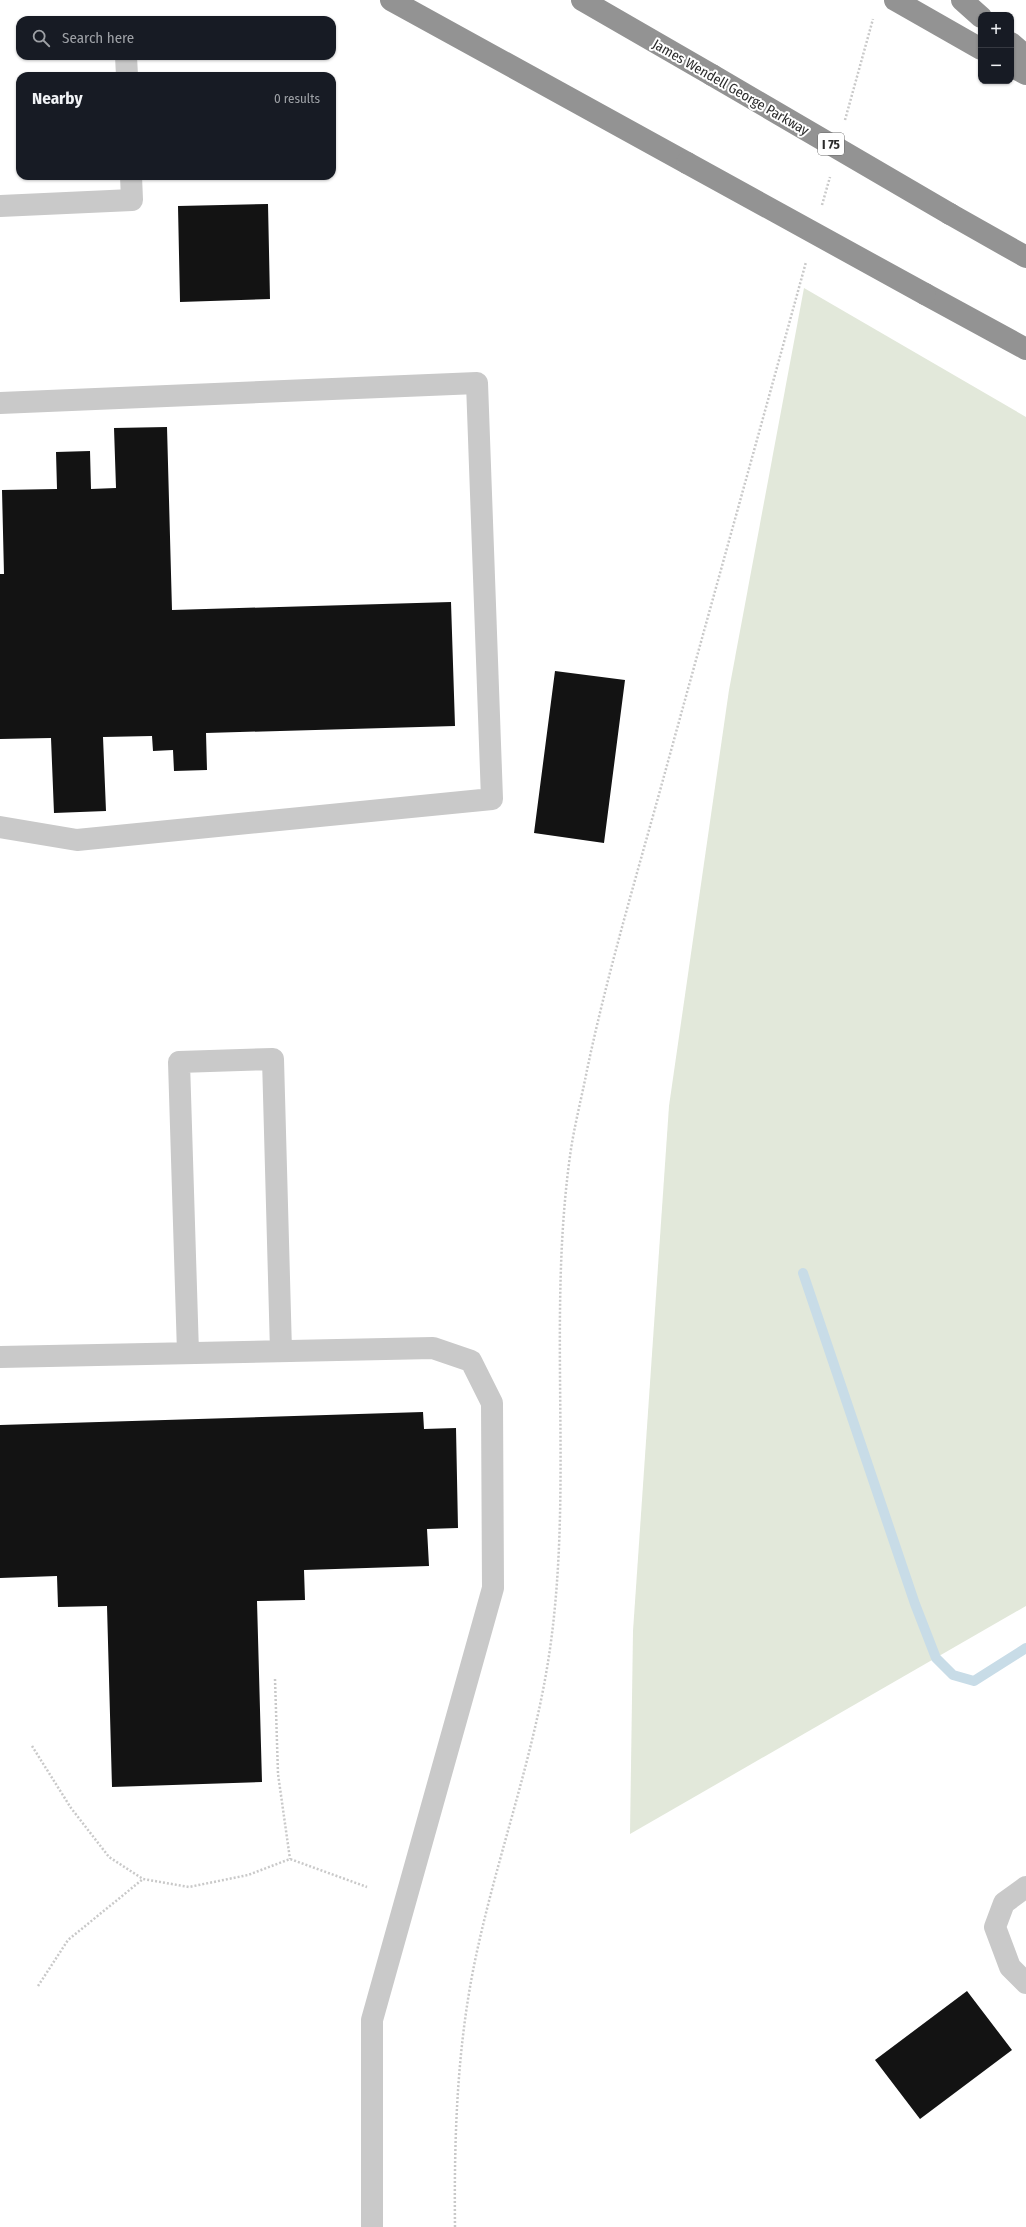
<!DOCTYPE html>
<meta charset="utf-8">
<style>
:root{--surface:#171b24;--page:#242831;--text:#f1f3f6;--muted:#9ea1a6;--line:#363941}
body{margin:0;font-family:"Fira Sans Condensed",sans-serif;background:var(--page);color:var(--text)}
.controls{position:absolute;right:12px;top:12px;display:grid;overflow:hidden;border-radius:8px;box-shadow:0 1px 3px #0004}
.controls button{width:36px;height:36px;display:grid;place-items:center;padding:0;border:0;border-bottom:1px solid var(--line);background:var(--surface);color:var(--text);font:20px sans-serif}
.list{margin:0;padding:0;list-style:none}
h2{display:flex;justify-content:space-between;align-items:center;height:52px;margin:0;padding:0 16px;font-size:17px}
h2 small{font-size:13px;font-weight:400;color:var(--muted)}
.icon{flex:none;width:22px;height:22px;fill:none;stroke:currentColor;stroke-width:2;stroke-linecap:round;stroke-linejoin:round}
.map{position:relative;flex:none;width:1026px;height:2227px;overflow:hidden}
.search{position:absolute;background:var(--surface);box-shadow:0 1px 3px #0004;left:16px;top:16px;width:320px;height:44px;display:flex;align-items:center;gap:10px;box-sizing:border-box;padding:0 14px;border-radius:12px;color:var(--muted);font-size:15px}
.panel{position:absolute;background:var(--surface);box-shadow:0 1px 3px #0004;left:16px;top:72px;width:320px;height:108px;border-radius:12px}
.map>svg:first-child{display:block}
.green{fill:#e2e8da}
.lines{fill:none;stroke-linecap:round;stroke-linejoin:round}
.stream{stroke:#c8dce7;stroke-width:10}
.building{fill:#131313}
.path{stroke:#c9c9c9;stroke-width:2.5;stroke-dasharray:2 2;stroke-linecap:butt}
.minor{stroke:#c9c9c9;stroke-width:22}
.highway{stroke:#939393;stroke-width:22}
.highway-bridge{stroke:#939393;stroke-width:22}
.labels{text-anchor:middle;stroke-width:4;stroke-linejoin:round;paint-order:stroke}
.shield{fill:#fff;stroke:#6b6b6b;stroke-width:1}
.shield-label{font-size:13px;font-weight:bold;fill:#2c2c2c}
.street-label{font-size:14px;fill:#2c2c2c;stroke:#fff}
</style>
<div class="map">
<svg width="1026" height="2227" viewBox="0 0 1026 2227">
<rect width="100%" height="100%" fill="#fff"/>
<path class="green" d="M804,288L1026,417V1606L630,1834L633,1631L669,1106L729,690Z"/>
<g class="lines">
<path class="stream" d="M803,1273L915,1604L936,1658L953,1675L974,1681L1026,1648"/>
</g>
<path class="building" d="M268,204L270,299L180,302L178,206Z
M167,427L172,610L451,602L455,726L206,733L207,770L174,771L173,750L153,751L152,736L103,737L106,811L54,813L51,738L0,739V574H4L2,490L57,489L56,452L90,451L91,489L116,488L114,428Z
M555,671L625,680L604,843L534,833Z
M423,1412L424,1429L456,1428L458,1528L427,1529L429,1566L304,1570L305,1600L257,1601L262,1782L112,1787L107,1606L58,1607L57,1576L0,1578V1425Z
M967,1991L1012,2050L920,2119L875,2060Z"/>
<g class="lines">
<path class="path" d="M845,120L873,19
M822,205L830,177
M275,1679L278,1774L290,1859
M32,1746L71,1808L109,1857L143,1879L189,1887L248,1875L290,1859L367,1887
M38,1986L68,1940L143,1879
M455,2227C454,2136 457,2045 476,1956C497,1857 532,1762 548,1662C575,1492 546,1319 571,1149C575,1123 582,1096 587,1070C607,975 635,881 661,787C709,612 758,437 806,262"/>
<path class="minor" d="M126,56L127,76
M0,206L132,200L131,176
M0,403L477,383L492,799L77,840L0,827
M188,1353L179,1062L273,1059L281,1351
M0,1357L433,1348L471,1361L492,1403L493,1588L372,2020V2227
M1026,1887L1004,1903L995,1927L1010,1967L1026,1983"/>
<path class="highway" d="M391,0L687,163
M582,0L712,75
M895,0L981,49
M962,0L981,17
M1011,43L1026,56
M1011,66L1026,74
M950,214L1026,257
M925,294L1026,349"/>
<path class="highway-bridge" d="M712,75L950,214
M687,163L925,294"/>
</g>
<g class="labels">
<rect class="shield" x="818" y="133" width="26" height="22" rx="3"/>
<g class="shield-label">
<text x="831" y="149">I 75</text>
</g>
<g class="street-label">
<text transform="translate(731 87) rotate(30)" y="5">James Wendell George Parkway</text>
</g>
</g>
</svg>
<div class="controls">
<button>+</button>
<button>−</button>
</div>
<div class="search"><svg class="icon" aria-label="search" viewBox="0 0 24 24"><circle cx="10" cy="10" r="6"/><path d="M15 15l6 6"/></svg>Search here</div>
<section class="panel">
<h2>Nearby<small>0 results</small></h2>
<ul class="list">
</ul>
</section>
</div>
